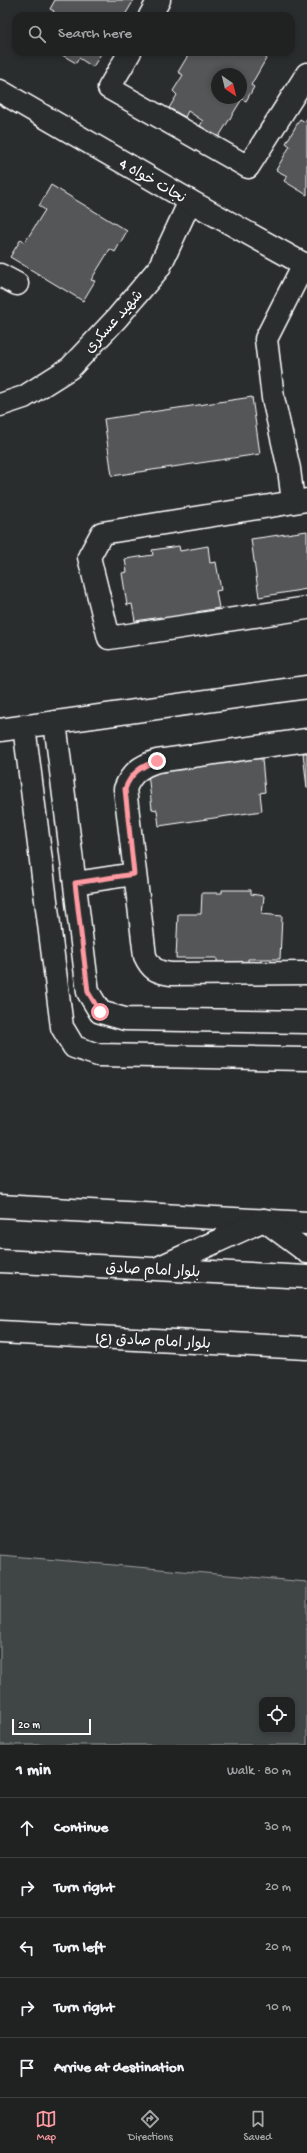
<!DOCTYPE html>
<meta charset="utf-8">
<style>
:root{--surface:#202222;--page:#282a2a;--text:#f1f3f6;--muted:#a2a4a5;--line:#3d3f40;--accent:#ff9aa2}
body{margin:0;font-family:"Gochi Hand","Playpen Sans Arabic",sans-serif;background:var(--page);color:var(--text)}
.controls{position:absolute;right:12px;bottom:12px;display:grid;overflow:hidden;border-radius:8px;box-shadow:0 2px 6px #0003}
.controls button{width:36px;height:36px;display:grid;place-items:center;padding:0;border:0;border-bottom:1px solid var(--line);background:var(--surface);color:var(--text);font:20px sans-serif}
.compass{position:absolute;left:211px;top:68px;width:36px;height:36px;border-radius:50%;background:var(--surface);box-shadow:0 2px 6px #0003;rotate:145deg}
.scale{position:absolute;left:12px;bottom:10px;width:79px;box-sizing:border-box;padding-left:4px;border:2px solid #fff;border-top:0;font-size:11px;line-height:14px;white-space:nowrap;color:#fff;-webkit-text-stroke:3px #2a2d2e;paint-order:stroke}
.stop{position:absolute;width:12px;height:12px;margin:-9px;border:3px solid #ff9aa2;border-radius:50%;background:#fff}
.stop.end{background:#ff9aa2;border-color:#fff;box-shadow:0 1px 4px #0008}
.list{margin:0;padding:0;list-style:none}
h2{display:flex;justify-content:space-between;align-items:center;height:52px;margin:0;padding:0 16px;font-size:17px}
h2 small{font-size:13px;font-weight:400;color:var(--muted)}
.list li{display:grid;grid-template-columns:26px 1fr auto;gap:12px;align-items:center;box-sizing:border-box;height:60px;padding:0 16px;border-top:1px solid var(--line)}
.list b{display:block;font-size:15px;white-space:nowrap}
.list em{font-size:13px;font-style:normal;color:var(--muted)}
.icon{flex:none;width:22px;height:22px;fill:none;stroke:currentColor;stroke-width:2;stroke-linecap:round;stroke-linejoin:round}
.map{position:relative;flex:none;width:307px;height:1745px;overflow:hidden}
.search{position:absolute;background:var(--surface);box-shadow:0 2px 6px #0003;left:12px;right:12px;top:12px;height:44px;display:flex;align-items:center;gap:10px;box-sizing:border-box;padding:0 14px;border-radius:12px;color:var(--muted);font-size:15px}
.sheet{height:352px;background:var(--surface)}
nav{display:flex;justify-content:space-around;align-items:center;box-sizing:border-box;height:56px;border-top:1px solid var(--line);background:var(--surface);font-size:11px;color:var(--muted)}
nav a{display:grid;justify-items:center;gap:2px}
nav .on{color:var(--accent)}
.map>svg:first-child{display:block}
.green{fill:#414445;stroke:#a0a2a2;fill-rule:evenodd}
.building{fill:#555758;stroke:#fff;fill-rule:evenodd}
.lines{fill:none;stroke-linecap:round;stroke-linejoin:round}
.minor-casing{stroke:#fff;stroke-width:25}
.tertiary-casing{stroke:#fff;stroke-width:25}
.primary-casing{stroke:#fff;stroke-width:25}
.minor{stroke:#2a2d2e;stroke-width:22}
.tertiary{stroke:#2a2d2e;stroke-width:22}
.primary{stroke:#2a2d2e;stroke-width:22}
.route{stroke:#ff9aa2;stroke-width:5}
.labels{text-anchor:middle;stroke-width:3;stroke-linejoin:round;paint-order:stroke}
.street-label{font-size:15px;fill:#fff;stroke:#2a2d2e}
</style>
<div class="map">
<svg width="307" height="1745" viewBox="0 0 307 1745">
<rect width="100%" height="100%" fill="#2a2d2e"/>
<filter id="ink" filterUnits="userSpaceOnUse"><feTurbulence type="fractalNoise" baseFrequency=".025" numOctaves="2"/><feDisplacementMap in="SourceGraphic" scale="8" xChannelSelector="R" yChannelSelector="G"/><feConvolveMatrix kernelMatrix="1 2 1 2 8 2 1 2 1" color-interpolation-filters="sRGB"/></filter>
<g filter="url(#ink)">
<path class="green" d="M0,1555L307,1582V1745H0ZM262,1700H292V1730H262Z"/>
<path class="building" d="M55,0H134L125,15L128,16H51L54,11L50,9Z
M57,52H102L93,67L79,58L76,63Z
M190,52H270L251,85L254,87L246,101L242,99L218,138L200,126L203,121L188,111L185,117L169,108L177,95L173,91L183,75L178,72ZM217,74H241V98H217Z
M307,118V195L284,181L287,176L276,170L290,146L286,143L300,119L305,122Z
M51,185L127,231L115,252L110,249L91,280L95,281L83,301L10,257L21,239L25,242L45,210L39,206Z
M252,397L260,454L112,476L104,419Z
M307,531V589L259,597L251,539Z
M179,546L180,551L208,546L210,563L216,562L221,590L216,591L219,608L196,612L197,617L161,623V617L135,621L132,604L127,605L122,573L127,572L125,559L153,555L152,550Z
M303,753H307V788Z
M252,758L262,759L265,792L260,793L262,811L159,826L157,810L152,809L148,773Z
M222,890H251V894L264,896L262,914L282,916L280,959H248V963H217V958H176L178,914H201L202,893H222Z"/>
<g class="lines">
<g class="minor-casing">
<path id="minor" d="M150,16L159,0
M130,52L109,88L248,167L307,74
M0,275L17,284
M0,405L24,397L70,368L117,318L159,268L190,201
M307,500L102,533L89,557L109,638L307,608
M293,502L289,469L273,398L266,339L304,264
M55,722L88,992L100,1012L125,1019L307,1022
M24,726L62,1027L74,1047L98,1055L307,1059
M0,730L307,687
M307,740L157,761C141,766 131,773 125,789L145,956C151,969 156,972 171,974L307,973
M75,883L134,874"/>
</g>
<g class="tertiary-casing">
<path id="tertiary" d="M0,91L190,201L307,266
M0,1206L307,1223"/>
</g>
<g class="primary-casing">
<path id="primary" d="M0,1261L307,1277
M158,1268L264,1220L307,1252
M0,1332L307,1348"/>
</g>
<use href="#minor" class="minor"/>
<use href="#tertiary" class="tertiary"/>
<use href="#primary" class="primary"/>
</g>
</g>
<g class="lines" filter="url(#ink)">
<path class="route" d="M100,1012L88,992L75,883L134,874L125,789C131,773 141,766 157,761"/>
</g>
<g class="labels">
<g class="street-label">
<text transform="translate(153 180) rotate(30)" y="5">نجات خواه 4</text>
<text transform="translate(113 321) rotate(-48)" y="5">شهید عسکری</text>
<text transform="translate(153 1269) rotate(3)" y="5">بلوار امام صادق</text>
<text transform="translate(153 1340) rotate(3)" y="5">بلوار امام صادق (ع)</text>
</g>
</g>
</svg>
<div class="controls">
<button><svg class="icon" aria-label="locate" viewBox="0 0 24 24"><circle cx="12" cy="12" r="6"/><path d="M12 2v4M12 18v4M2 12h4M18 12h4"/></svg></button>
</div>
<svg class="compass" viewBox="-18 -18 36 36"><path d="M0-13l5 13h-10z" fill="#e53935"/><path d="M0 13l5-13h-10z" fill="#a2a4a5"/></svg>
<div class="scale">20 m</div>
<div class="stop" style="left:100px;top:1012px"></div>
<div class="stop end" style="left:157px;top:761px"></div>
<div class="search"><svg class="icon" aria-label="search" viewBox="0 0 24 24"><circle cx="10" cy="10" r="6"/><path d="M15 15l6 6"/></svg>Search here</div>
</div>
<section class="sheet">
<h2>1 min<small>Walk · 80 m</small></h2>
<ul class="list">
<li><svg class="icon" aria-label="ahead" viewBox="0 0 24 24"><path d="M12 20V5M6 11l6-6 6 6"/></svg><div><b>Continue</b></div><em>30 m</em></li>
<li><svg class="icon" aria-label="right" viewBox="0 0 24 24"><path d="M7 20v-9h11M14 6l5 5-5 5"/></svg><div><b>Turn right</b></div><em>20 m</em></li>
<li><svg class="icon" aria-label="left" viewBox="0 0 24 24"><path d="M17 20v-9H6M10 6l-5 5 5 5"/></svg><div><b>Turn left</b></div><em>20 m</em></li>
<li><svg class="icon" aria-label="right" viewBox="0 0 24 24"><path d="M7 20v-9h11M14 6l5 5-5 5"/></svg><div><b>Turn right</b></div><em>10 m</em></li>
<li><svg class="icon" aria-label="arrive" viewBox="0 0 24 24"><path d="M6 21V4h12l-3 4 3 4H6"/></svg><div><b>Arrive at destination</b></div></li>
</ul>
</section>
<nav>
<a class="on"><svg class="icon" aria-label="map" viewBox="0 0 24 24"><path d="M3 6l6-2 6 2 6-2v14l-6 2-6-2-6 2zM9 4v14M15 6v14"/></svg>Map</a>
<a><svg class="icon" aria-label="directions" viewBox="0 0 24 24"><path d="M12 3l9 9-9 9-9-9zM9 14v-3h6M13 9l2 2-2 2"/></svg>Directions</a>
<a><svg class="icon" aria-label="saved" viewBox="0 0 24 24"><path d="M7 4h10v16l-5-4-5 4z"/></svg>Saved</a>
</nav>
